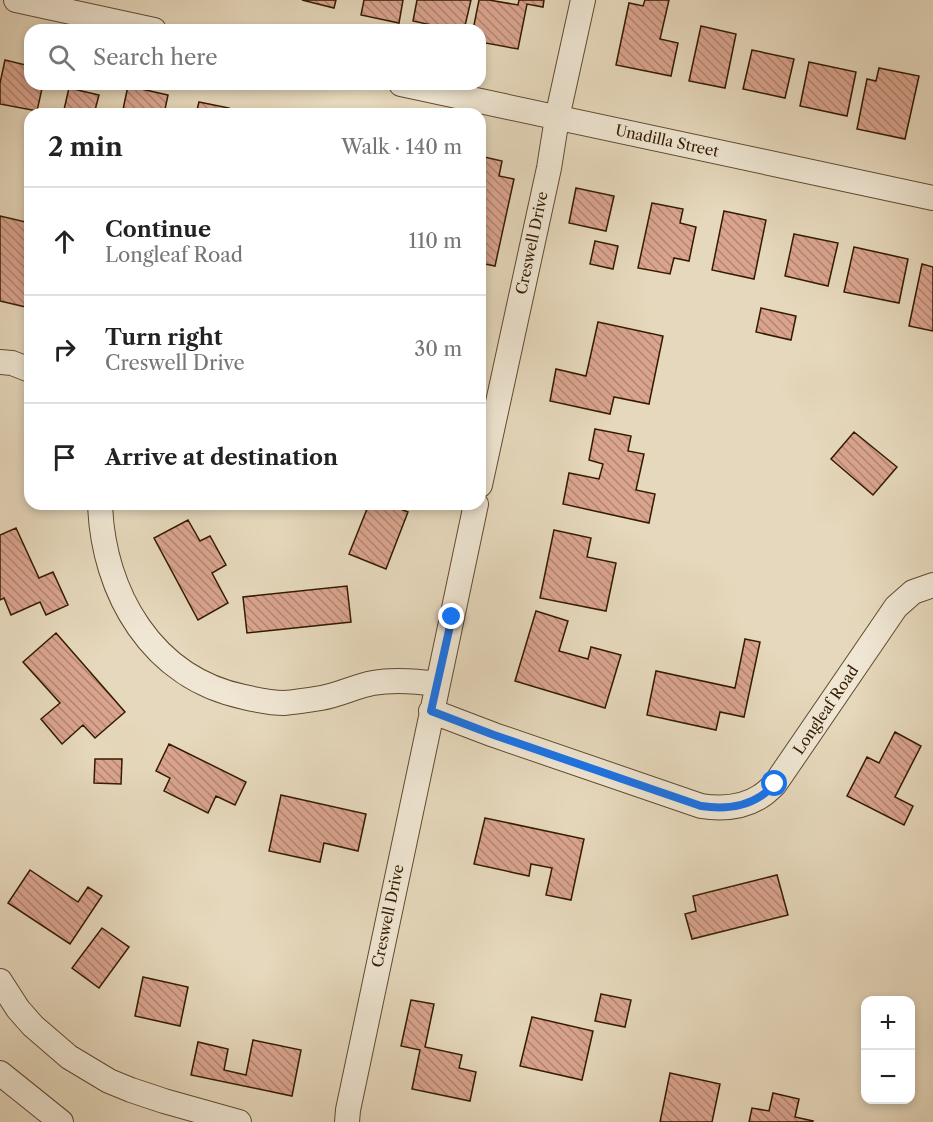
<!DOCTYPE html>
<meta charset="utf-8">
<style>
:root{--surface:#fff;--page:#f2f2f2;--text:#222;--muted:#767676;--line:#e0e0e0}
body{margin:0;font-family:"Libre Caslon Text",serif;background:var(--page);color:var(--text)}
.controls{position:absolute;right:18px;bottom:18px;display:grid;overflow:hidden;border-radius:12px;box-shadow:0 3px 9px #0003}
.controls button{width:54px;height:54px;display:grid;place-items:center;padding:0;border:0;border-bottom:2px solid var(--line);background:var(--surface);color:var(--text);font:30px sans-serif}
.stop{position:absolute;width:18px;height:18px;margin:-14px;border:4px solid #1a73e8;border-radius:50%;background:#fff}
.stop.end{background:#1a73e8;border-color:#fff;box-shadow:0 2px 6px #0008}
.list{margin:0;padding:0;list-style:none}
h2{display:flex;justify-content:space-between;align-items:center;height:78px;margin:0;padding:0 24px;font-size:26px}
h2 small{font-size:20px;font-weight:400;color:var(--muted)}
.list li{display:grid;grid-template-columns:39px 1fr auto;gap:18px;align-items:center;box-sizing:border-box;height:108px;padding:0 24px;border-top:2px solid var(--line)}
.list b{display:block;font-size:22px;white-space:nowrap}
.list p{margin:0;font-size:20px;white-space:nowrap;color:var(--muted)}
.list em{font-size:20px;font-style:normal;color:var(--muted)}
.icon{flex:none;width:33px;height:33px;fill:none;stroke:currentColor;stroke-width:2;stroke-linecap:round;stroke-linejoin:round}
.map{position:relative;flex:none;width:933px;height:1122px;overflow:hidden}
.search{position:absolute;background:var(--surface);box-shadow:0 3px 9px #0003;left:24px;top:24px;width:462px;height:66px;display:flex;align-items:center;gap:15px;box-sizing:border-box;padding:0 21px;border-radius:18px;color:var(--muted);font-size:22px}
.panel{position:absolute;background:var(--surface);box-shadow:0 3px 9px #0003;left:24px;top:108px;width:462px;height:402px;border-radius:18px}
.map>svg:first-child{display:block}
.building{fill:url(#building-back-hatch);stroke:#341b00;stroke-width:1.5}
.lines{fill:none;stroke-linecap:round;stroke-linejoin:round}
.minor-casing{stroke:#604a2f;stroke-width:26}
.minor{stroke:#efe6d3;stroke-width:24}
.route{stroke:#1a73e8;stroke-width:8}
.labels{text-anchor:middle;stroke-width:5;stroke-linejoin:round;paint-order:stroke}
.street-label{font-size:15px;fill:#341b00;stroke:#efe6d3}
</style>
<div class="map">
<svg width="933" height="1122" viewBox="0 0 933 1122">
<defs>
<pattern id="building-back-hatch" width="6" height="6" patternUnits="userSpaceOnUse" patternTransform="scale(1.5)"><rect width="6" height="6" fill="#daa48f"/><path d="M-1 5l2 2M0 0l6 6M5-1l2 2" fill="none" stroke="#b28572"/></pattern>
</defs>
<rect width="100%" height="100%" fill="#e6d8bc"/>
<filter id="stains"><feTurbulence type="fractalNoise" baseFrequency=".00333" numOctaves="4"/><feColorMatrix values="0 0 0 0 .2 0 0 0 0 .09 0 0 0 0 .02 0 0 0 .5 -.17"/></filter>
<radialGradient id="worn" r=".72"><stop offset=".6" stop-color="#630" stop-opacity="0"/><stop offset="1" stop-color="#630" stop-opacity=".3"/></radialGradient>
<path class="building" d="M302,0H336L334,8Z
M364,0H403L399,23L361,15Z
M417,0H471L464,30H454L413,21Z
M479,0H489L518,5L519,0H544L543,7L527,4L518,49L480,42V30H473Z
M645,0H669L660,39L678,43L671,76L616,65L629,3L643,6Z
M701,26L736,34L725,88L689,81Z
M752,50L794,59L785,98L743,89Z
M5,60L30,66V84H43L37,111L0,104V83Z
M809,62L856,72L847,116L800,106Z
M879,68L919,76L905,139L857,129L867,79L876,81Z
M128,86L168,95L164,114H122Z
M69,88L99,95L94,114H63Z
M199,102L229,108L227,114H196Z
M480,156L502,161L499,176L514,179L495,266L480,263Z
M576,188L614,196L606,231L569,223Z
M652,203L683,209L680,223L696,227L689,261L674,258L670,274L638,268Z
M724,211L766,220L754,279L712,270Z
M0,216L30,223L28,241H30V308L0,301Z
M794,234L838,243L828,286L785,276Z
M595,241L618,246L613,269L590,264Z
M854,247L908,259L899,303L844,292Z
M922,264L933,267V331L909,326Z
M761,308L796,316L791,340L756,332Z
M598,322L663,336L649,404L614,397L610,414L550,401L556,369L586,376Z
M595,429L631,436L628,451L644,454L636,490L655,494L649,523L563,504L569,473L599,479L603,464L589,460Z
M854,432L897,467L873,495L831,459Z
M369,504H388L408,512L386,569L349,554Z
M188,520L200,541L210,536L226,565L212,573L228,603L198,620L154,538Z
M16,528L39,578L53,572L68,605L46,615L40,602L11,615L4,598L0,600V535Z
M554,530L591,538L587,557L616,563L606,611L540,598Z
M347,586L351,622L247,633L243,597Z
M536,611L568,621L559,651L588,659L591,647L621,655L605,708L515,681Z
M56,633L125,712L95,738L83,725L62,744L41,719L60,703L23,662Z
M745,639L760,642L744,717L720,712L716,730L647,715L656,671L735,688Z
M895,732L921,746L895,797L913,806L904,825L847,796L867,757L879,763Z
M169,744L246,782L235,805L216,796L208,813L164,791L170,778L156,771Z
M95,759H122L121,784L94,783Z
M281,795L366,814L358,851L324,843L320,862L269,851Z
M485,818L584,839L571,900L546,895L552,868L531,864L529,876L474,864Z
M30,870L78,902L88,887L102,896L70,944L8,903Z
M777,875L788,915L692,939L685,914L696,911L693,896Z
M102,928L129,947L99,988L72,968Z
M143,977L188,987L180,1026L135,1016Z
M601,994L631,1000L625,1027L595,1021Z
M411,1000L434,1004L425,1047L462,1055L459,1068L476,1072L470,1101L412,1089L420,1050L401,1046Z
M532,1017L593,1031L582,1080L520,1066Z
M253,1040L301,1050L292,1096L191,1075L198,1042L228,1049L224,1070L246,1075Z
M670,1073L720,1084L712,1122H660Z
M773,1093L799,1099L795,1117L813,1121L812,1122H749L752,1108L769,1111Z"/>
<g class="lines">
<g class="minor-casing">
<path id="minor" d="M16,0L154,30
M401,84L933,198
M0,362L12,363L30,370
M480,485L549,168L557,118L583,0
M100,504C103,593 152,678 244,697C257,700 271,703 284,703C296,702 309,700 321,698C339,695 356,686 373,683C395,679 416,681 437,684
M431,711L494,735L701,806C721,809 743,808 761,796C766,793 771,788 775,784L896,607L913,592L933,585
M0,981L18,1009L33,1026L69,1057L109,1081L131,1090L164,1101L239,1122
M0,1073L61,1122
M347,1122L348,1110L476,504"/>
</g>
<use href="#minor" class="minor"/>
</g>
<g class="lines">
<path class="route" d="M452,617L431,711L494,735L701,806C721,809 743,808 761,796C766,793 771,788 775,784"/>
</g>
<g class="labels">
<g class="street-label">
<text transform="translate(667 141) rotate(12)" y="5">Unadilla Street</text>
<text transform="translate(532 243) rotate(-78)" y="5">Creswell Drive</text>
<text transform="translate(826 710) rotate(-56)" y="5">Longleaf Road</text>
<text transform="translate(388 916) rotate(-78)" y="5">Creswell Drive</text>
</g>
</g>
<rect width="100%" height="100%" filter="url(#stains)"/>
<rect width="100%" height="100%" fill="url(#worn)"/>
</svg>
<div class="controls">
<button>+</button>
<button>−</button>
</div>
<div class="stop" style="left:775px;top:784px"></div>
<div class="stop end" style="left:452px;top:617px"></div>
<div class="search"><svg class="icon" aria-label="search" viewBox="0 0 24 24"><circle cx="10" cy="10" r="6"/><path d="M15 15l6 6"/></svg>Search here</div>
<section class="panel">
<h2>2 min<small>Walk · 140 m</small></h2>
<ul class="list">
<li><svg class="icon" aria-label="ahead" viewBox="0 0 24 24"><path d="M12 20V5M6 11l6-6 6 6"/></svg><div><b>Continue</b><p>Longleaf Road</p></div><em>110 m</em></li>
<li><svg class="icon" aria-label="right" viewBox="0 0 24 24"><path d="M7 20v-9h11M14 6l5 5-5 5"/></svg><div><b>Turn right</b><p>Creswell Drive</p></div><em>30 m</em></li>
<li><svg class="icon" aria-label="arrive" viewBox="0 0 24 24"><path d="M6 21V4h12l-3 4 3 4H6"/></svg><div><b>Arrive at destination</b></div></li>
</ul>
</section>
</div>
